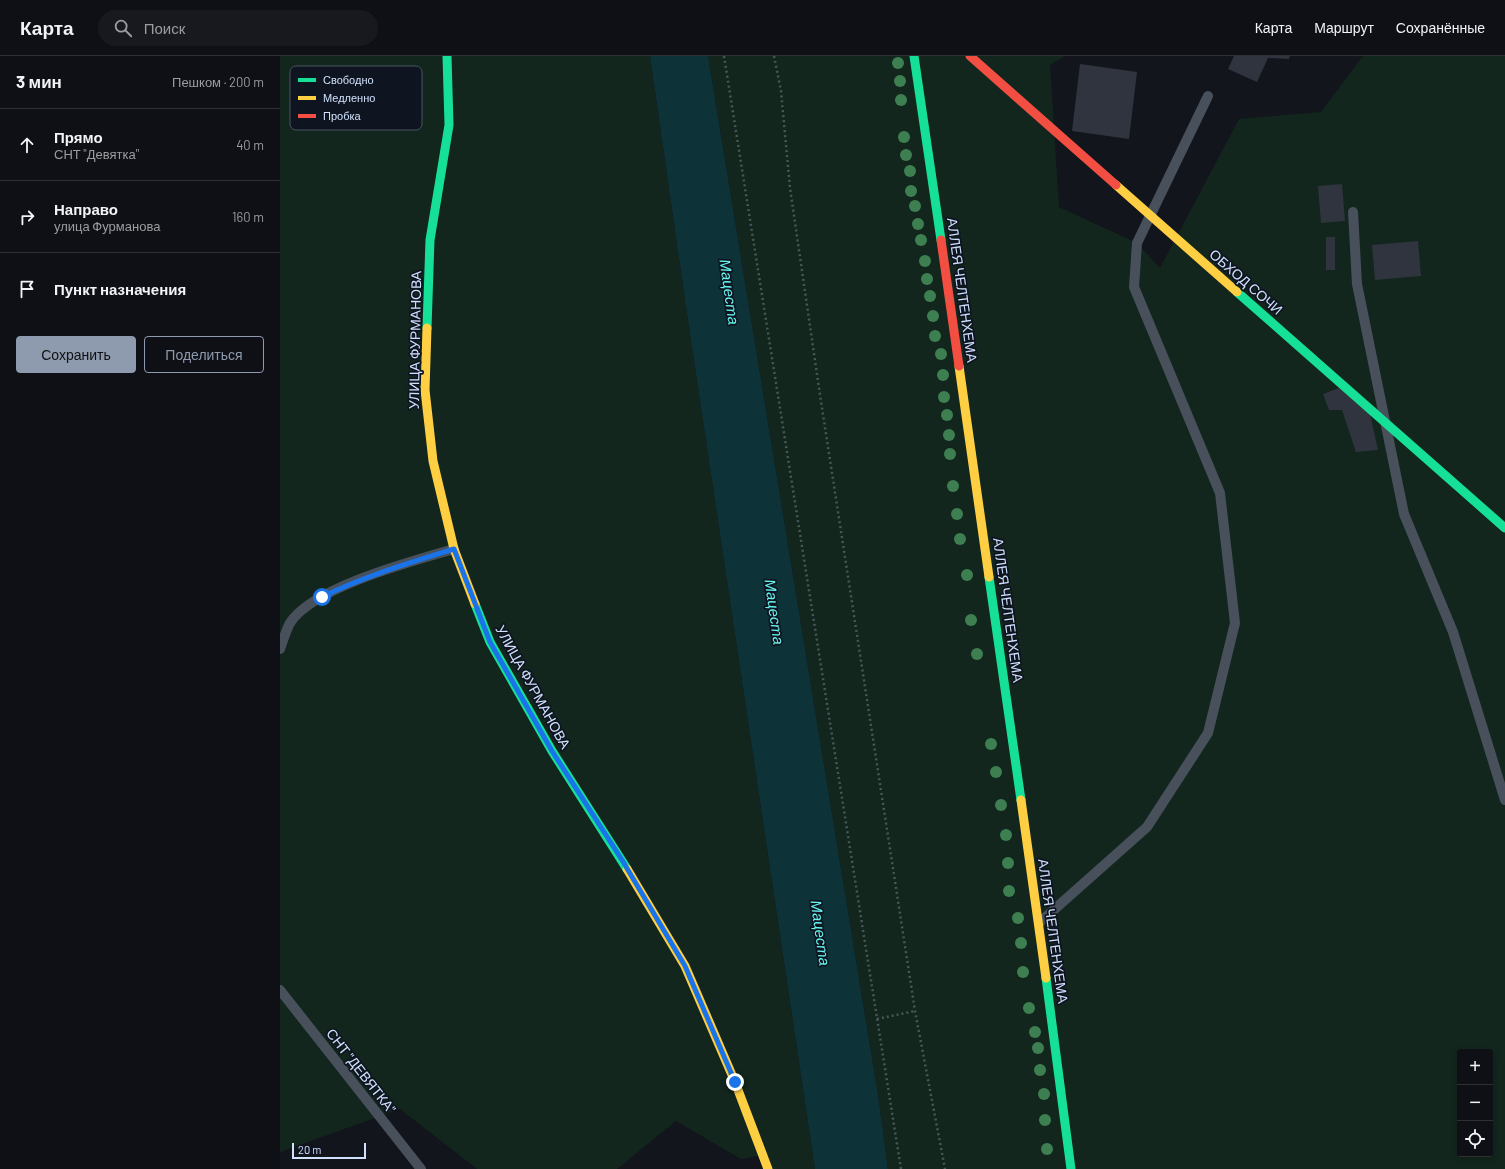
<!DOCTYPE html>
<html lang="ru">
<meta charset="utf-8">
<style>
:root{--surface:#0e1015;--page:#17191e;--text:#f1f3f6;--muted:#9b9da0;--line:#2e3034;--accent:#8e9aae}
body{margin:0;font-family:Barlow,sans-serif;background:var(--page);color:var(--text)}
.controls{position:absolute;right:12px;bottom:12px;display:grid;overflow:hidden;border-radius:4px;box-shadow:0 2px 6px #0003}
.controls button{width:36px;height:36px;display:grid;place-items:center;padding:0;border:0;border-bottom:1px solid var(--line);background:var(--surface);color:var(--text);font:20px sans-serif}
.scale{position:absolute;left:12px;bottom:10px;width:74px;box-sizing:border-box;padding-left:4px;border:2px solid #d0e1fc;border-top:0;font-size:11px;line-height:14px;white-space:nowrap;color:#d0e1fc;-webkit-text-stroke:3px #0e1420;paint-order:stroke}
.stop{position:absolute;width:12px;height:12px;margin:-9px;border:3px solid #1a73e8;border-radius:50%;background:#fff}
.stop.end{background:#1a73e8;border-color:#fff;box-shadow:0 1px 4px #0008}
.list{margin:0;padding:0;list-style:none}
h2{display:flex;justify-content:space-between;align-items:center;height:52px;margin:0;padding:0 16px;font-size:17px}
h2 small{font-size:13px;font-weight:400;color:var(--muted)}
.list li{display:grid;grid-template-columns:26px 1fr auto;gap:12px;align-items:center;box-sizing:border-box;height:72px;padding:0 16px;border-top:1px solid var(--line)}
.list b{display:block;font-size:15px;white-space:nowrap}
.list p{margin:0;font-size:13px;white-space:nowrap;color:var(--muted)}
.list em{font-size:13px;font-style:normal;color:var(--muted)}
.actions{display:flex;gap:8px;padding:12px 16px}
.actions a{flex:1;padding:9px 0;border:1px solid var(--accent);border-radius:4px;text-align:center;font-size:14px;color:var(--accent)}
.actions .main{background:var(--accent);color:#111}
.icon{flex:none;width:22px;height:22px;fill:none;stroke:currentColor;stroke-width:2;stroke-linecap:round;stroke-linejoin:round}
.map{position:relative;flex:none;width:1225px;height:1113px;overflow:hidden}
header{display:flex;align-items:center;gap:24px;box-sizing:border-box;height:56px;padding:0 20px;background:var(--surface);border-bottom:1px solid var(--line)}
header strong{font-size:19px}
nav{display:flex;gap:22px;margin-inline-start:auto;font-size:14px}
.search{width:280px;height:36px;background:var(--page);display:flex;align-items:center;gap:10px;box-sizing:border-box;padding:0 14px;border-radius:22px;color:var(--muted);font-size:15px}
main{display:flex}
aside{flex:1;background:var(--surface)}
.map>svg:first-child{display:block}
.green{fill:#12261d;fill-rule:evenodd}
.water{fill:#0d3237}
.building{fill:#30343e}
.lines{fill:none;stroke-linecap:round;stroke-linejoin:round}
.path{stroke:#465958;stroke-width:2.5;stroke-dasharray:2 3;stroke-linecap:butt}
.lane{stroke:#48505c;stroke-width:10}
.fast{stroke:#16e098;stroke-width:9}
.slow{stroke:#ffcf43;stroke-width:9}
.jam{stroke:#f24e42;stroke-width:9}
.tree{fill:#3e7f52}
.route{stroke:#1a73e8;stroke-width:5}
.labels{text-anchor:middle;stroke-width:3.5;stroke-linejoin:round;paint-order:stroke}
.street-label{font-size:14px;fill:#d0e1fc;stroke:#0e1420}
.water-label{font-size:15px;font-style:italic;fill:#66f4ee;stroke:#0e1420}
.key{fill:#0e1420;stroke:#485262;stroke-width:1}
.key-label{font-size:11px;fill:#d0e1fc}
</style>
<header>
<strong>Карта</strong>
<div class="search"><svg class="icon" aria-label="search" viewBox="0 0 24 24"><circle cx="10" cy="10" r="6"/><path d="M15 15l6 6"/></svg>Поиск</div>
<nav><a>Карта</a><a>Маршрут</a><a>Сохранённые</a></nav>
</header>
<main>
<aside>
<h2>3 мин<small>Пешком · 200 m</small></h2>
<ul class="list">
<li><svg class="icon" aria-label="ahead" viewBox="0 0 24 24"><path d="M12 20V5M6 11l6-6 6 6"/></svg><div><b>Прямо</b><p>СНТ &quot;Девятка&quot;</p></div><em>40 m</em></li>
<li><svg class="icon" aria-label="right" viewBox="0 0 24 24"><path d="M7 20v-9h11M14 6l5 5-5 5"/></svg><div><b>Направо</b><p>улица Фурманова</p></div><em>160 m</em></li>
<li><svg class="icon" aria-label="arrive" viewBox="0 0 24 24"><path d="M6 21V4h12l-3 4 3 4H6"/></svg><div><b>Пункт назначения</b></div></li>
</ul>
<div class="actions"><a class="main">Сохранить</a><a>Поделиться</a></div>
</aside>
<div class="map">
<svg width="1225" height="1113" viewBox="0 0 1225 1113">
<rect width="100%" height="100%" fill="#12151c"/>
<path class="green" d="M0,0H370L405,244L535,1113H488L483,1099L461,1103L396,1065L337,1113H197L120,1053L0,1096Z
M428,0H785L770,9L779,151L857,187L880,212L959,63L1041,56L1083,0H1225V1113H608L598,1039ZM1180,996H1210V1098H1180Z"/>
<path class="water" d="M370,0H428L598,1039L608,1113H535L405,244Z"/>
<path class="building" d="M954,0H1010L1009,3L988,2L977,26L948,13Z
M800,8L857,16L849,83L792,75Z
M1062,128L1065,165L1041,167L1038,130Z
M1046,181H1055V214H1046Z
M1138,185L1141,220L1095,224L1092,189Z
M1059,332L1090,358L1098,394L1076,396L1062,354H1049L1043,338Z"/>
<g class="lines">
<path class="path" d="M444,0L621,1113
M494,0L501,35L510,132L540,339L635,955L665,1113
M597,963L635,955"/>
<path class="lane" d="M1073,156L1077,228L1124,458L1173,576L1225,744
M0,593C3,585 6,574 10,567C33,531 133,505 174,493
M759,867L867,771L928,677L955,567L940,437L854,231L857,187L928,40
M0,934L141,1113"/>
<path class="fast" d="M634,0L661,184
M957,236L1225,472
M147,272L150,184L169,69L167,0
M709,521L741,744
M195,548L210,586L272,695L347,813
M766,922L791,1113"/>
<path class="slow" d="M836,129L957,236
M147,272L145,334L153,405L174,493L195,548
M679,310L709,521
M741,744L766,922
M347,813L405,910L455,1026L488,1113"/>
<path class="jam" d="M690,0L836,129
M661,184L679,310"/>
</g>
<g class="tree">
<circle cx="618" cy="7" r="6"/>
<circle cx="620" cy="25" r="6"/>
<circle cx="621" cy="44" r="6"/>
<circle cx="624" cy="81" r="6"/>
<circle cx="626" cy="99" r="6"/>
<circle cx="630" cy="115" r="6"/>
<circle cx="631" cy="135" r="6"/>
<circle cx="635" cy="150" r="6"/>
<circle cx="638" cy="168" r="6"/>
<circle cx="641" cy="184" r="6"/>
<circle cx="645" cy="205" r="6"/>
<circle cx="647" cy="223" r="6"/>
<circle cx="650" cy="240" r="6"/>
<circle cx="653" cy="260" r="6"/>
<circle cx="655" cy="280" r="6"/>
<circle cx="661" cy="298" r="6"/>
<circle cx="663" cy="319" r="6"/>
<circle cx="664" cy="341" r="6"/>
<circle cx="667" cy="359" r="6"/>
<circle cx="669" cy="379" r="6"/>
<circle cx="670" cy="398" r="6"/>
<circle cx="673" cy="430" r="6"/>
<circle cx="677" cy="458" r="6"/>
<circle cx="680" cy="483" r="6"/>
<circle cx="687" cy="519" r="6"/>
<circle cx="691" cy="564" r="6"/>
<circle cx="697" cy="598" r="6"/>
<circle cx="711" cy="688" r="6"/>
<circle cx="716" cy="716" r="6"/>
<circle cx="721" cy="749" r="6"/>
<circle cx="726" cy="779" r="6"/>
<circle cx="728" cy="807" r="6"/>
<circle cx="729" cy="835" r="6"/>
<circle cx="738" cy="862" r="6"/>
<circle cx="741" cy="887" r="6"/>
<circle cx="743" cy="916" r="6"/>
<circle cx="749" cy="952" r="6"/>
<circle cx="755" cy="976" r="6"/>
<circle cx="758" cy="992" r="6"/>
<circle cx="760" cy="1014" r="6"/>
<circle cx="764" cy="1038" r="6"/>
<circle cx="765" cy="1064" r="6"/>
<circle cx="767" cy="1093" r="6"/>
</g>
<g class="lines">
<path class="route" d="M42,541C85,520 129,507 174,493L210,586L272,695L342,804L405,910L455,1026"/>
</g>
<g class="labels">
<g class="street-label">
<text transform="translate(966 226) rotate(41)" y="5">ОБХОД СОЧИ</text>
<text transform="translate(682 234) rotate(82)" y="5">АЛЛЕЯ ЧЕЛТЕНХЕМА</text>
<text transform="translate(135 284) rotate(-89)" y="5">УЛИЦА ФУРМАНОВА</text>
<text transform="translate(728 554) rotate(82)" y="5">АЛЛЕЯ ЧЕЛТЕНХЕМА</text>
<text transform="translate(253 631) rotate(61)" y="5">УЛИЦА ФУРМАНОВА</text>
<text transform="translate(773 875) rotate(82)" y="5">АЛЛЕЯ ЧЕЛТЕНХЕМА</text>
<text transform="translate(81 1015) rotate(52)" y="5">СНТ "ДЕВЯТКА"</text>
</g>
<g class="water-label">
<text transform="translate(449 236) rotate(82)" y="5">Мацеста</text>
<text transform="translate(494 556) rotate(82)" y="5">Мацеста</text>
<text transform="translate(540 877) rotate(82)" y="5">Мацеста</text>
</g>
</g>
<rect x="10" y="10" width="132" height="64" rx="6" class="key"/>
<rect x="18" y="22" width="18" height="4" fill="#16e098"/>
<rect x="18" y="40" width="18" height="4" fill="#ffcf43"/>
<rect x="18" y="58" width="18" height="4" fill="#f24e42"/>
<g class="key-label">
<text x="43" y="28">Свободно</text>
<text x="43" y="46">Медленно</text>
<text x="43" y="64">Пробка</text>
</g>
</svg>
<div class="controls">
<button>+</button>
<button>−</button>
<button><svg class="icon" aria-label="locate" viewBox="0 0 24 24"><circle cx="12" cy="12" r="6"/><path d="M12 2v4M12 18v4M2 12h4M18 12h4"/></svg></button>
</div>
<div class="scale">20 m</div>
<div class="stop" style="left:42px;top:541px"></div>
<div class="stop end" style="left:455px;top:1026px"></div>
</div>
</main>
